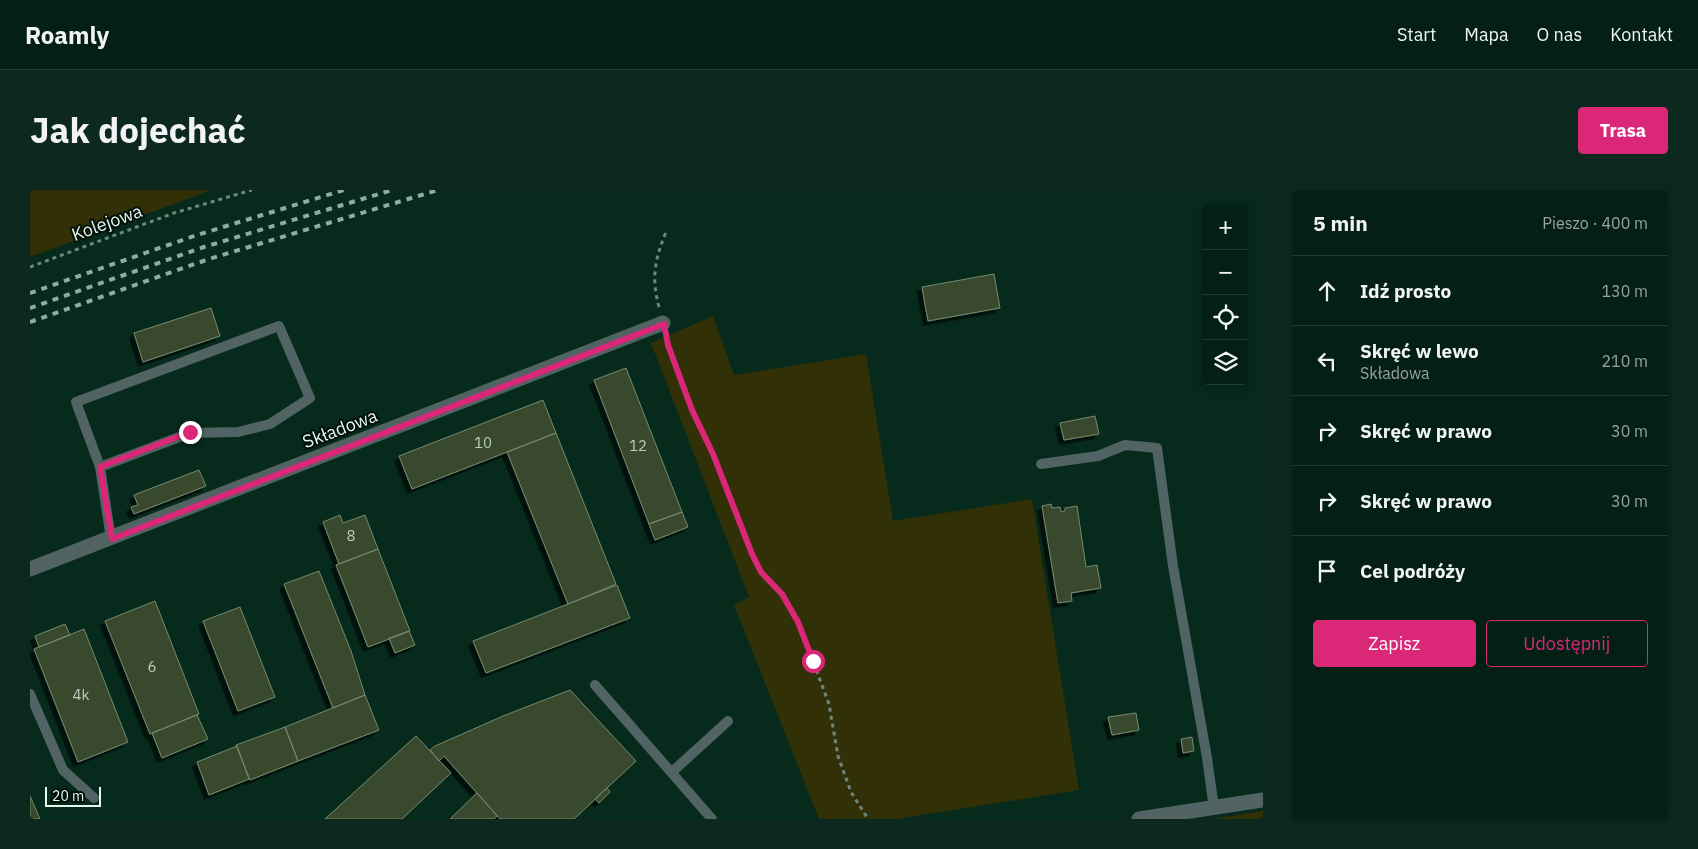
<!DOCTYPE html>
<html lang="pl">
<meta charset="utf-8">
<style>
:root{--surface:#042015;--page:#0d281e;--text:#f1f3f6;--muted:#97a3a0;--line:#253e34;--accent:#db2777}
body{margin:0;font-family:"IBM Plex Sans",sans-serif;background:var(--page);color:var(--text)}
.controls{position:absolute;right:15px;top:15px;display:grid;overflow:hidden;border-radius:5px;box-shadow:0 2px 12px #0003}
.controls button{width:45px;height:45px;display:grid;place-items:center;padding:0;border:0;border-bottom:1px solid var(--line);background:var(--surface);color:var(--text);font:25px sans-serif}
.scale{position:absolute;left:15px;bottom:12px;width:56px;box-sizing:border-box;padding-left:5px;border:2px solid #e6f9ef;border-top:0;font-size:14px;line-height:18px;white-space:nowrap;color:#e6f9ef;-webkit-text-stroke:4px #030f09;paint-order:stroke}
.stop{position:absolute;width:15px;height:15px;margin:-11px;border:4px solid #db2777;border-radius:50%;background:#fff}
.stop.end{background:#db2777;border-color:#fff;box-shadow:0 1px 5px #0008}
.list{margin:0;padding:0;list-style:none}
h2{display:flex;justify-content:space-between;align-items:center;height:65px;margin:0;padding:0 20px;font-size:21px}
h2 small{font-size:16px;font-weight:400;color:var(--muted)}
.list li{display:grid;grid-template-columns:32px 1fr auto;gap:15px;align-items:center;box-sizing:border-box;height:70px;padding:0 20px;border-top:1px solid var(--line)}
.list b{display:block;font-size:19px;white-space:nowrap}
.list p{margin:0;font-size:16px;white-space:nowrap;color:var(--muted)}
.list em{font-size:16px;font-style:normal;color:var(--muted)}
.actions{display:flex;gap:10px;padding:15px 20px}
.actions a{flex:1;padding:11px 0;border:1px solid var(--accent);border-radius:5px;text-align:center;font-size:18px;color:var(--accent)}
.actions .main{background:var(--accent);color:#fff}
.icon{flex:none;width:28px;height:28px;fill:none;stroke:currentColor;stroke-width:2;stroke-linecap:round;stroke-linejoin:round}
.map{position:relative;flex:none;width:1233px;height:629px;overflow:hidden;border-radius:5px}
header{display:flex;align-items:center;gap:30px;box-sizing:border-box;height:70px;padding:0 25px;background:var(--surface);border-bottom:1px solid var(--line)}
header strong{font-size:24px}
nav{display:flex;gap:28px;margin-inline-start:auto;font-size:18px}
.intro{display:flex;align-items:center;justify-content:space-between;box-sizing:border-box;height:120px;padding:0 30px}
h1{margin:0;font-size:35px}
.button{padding:12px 22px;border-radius:5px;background:var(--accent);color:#fff;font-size:18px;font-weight:700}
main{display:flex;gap:30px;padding:0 30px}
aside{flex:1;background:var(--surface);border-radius:5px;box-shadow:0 2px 12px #0003}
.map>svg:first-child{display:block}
.green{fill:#323006}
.building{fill:#384a2f;stroke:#778a6d;filter:url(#shadow)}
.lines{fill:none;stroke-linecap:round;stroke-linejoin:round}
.path{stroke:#6c887c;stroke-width:3;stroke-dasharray:4 4;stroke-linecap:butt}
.lane{stroke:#516362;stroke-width:10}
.street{stroke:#516362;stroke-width:15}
.rail{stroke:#91ab9f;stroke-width:4;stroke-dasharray:6 6;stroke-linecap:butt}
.route{stroke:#db2777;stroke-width:6}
.labels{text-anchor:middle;stroke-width:4;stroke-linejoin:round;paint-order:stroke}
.number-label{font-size:15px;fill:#bacdbf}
.street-label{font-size:18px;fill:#e6f9ef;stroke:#030f09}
</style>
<header>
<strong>Roamly</strong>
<nav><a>Start</a><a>Mapa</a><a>O nas</a><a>Kontakt</a></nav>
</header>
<div class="intro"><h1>Jak dojechać</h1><a class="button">Trasa</a></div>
<main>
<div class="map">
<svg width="1233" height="629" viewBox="0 0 1233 629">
<defs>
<filter id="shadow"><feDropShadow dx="-4.5" dy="4.5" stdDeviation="0" flood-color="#0009"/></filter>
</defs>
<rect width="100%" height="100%" fill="#062a1c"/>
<path class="green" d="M0,0H182L0,67Z
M683,126L704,185L836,164L863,331L1002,309L1049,600L867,629H789L704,415L719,407L621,153Z
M1233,621V629H1181Z"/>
<path class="building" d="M964,84L970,118L898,131L892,97Z
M181,118L190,146L113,172L104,143Z
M596,178L652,322L619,334L564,190Z
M513,210L526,243L382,299L369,266Z
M1065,226L1069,244L1034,250L1030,233Z
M526,243L586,394L538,414L477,262Z
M169,280L176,296L104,324L101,317L108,315L104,305Z
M1021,314L1022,318L1030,317L1031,322L1035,321V318L1047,316L1056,377L1067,375L1071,398L1041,403L1042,411L1028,413L1012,316Z
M652,322L658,337L625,350L619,334Z
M310,325L313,333L335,325L348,359L309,374L293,332Z
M348,359L380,441L338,457L306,375Z
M289,381L321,461L335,505L303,518L254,394Z
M587,395L600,428L456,483L443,451Z
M125,411L169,524L120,544L75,431Z
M210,417L245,507L208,521L173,431Z
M35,434L40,445L9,457L5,446Z
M54,439L98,552L48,572L4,459Z
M379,441L385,455L365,463L359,448Z
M540,500L606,571L544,629H470L414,566L409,571L400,560L405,556L473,526Z
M335,505L349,540L268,571L255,537Z
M1106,523L1109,540L1082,545L1078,527Z
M167,525L178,549L132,568L122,543Z
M255,537L268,571L220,590L206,555Z
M386,546L421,583L372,629H295Z
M1162,547L1164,561L1153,563L1151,549Z
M207,556L219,589L179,605L167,572Z
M577,598L580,602L569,613L565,609Z
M447,603L467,626L464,629H420Z
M0,606L10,629H0Z"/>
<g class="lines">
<path class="path" d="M0,77L144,23L222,0
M629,117C621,88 625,69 636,42
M636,147L662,221L683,264L722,364L731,382L752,404L768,431L799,514L808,566L821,602L838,629"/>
<path class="lane" d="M1011,274L1068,266L1095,255L1127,258L1143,376L1177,568L1184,618
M70,277L160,243L208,242L240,234L280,208L249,136L46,212L70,277L81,349
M565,495L682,629
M0,504L33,580L64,608
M642,582L698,531"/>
<path class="street" d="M0,379L633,133
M1109,629L1233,610"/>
<path class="rail" d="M0,103L167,45L314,0
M0,118L174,57L362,0
M0,132L179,69L408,0"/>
</g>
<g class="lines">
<path class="route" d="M160,242L70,277L82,349L634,134L638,155L662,220L683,264L722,364L731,382L752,404L768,432L783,471"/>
</g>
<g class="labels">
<g class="number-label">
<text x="453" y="258">10</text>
<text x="608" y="261">12</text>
<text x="321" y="351">8</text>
<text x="122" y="482">6</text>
<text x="51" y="510">4k</text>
</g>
<g class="street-label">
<text transform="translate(77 33) rotate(-20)" y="6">Kolejowa</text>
<text transform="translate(310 239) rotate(-21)" y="6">Składowa</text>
</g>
</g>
</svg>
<div class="controls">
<button>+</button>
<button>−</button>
<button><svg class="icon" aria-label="locate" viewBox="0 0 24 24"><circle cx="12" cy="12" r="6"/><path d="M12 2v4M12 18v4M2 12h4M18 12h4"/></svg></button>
<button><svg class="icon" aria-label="layers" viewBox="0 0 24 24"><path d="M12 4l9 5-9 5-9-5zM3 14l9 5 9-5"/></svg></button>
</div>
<div class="scale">20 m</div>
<div class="stop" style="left:783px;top:471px"></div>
<div class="stop end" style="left:160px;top:242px"></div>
</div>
<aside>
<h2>5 min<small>Pieszo · 400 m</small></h2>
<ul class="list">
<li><svg class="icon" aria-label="ahead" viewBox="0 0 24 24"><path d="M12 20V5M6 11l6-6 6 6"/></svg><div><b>Idź prosto</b></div><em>130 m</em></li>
<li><svg class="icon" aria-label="left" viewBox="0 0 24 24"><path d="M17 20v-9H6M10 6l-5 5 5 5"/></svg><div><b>Skręć w lewo</b><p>Składowa</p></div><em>210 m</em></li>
<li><svg class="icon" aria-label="right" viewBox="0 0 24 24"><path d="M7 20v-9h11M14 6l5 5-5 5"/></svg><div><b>Skręć w prawo</b></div><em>30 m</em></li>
<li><svg class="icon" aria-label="right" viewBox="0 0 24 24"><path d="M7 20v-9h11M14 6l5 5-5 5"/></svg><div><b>Skręć w prawo</b></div><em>30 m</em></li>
<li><svg class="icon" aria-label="arrive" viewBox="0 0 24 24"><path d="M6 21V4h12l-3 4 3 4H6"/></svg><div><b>Cel podróży</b></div></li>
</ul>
<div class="actions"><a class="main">Zapisz</a><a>Udostępnij</a></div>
</aside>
</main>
